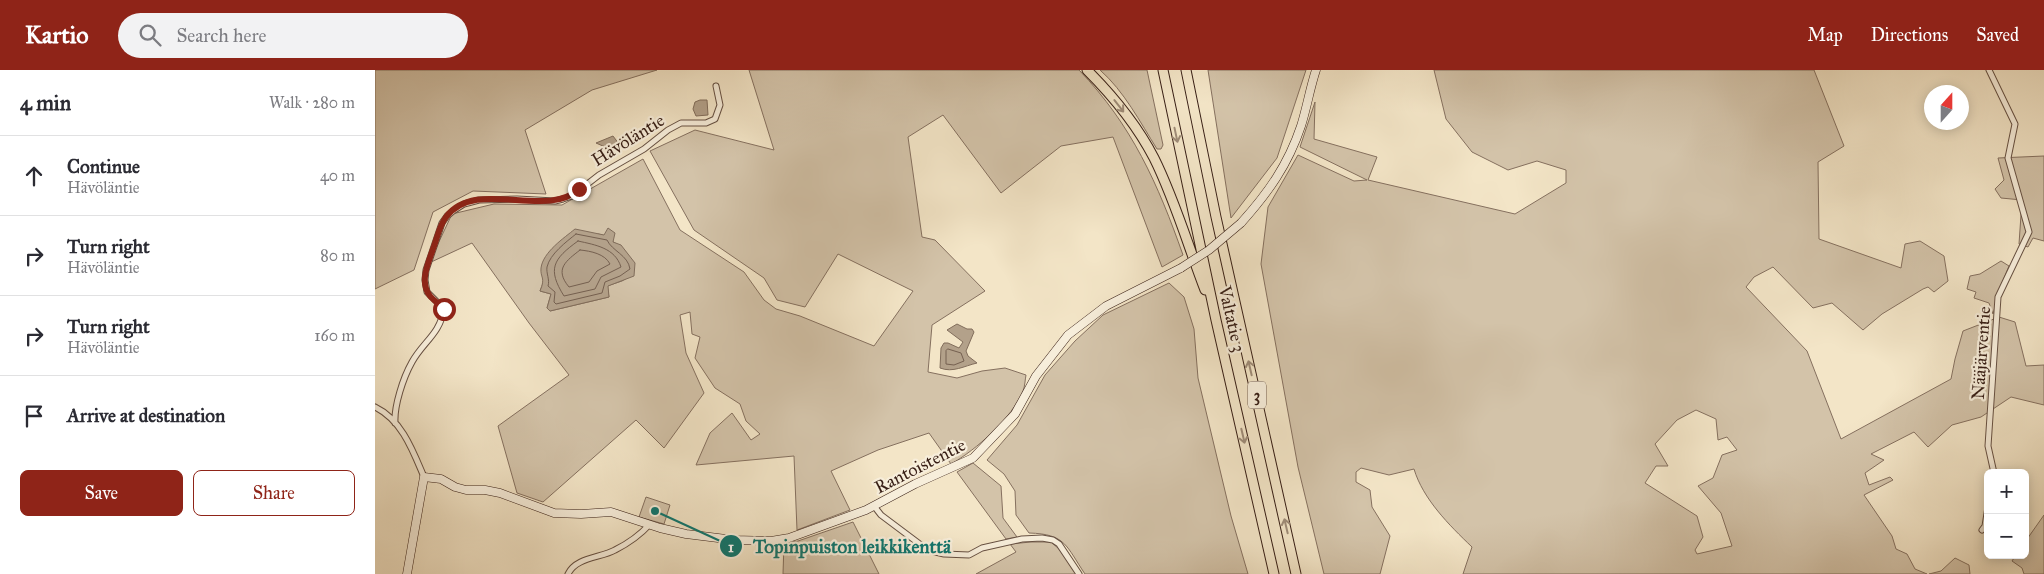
<!DOCTYPE html>
<meta charset="utf-8">
<style>
:root{--surface:#fff;--page:#f2f2f3;--text:#2b2b33;--muted:#7c7c81;--line:#e1e1e2;--accent:#8f2418}
body{margin:0;font-family:"IM FELL Great Primer",serif;background:var(--page);color:var(--text)}
.controls{position:absolute;right:15px;bottom:15px;display:grid;overflow:hidden;border-radius:8px;box-shadow:0 2px 12px #0003}
.controls button{width:45px;height:45px;display:grid;place-items:center;padding:0;border:0;border-bottom:1px solid var(--line);background:var(--surface);color:var(--text);font:25px sans-serif}
.compass{position:absolute;left:1549px;top:15px;width:45px;height:45px;border-radius:50%;background:var(--surface);box-shadow:0 2px 12px #0003;rotate:21deg}
.stop{position:absolute;width:15px;height:15px;margin:-11px;border:4px solid #8f2418;border-radius:50%;background:#fff}
.stop.end{background:#8f2418;border-color:#fff;box-shadow:0 1px 5px #0008}
.list{margin:0;padding:0;list-style:none}
h2{display:flex;justify-content:space-between;align-items:center;height:65px;margin:0;padding:0 20px;font-size:21px}
h2 small{font-size:16px;font-weight:400;color:var(--muted)}
.list li{display:grid;grid-template-columns:32px 1fr auto;gap:15px;align-items:center;box-sizing:border-box;height:80px;padding:0 20px;border-top:1px solid var(--line)}
.list b{display:block;font-size:19px;white-space:nowrap}
.list p{margin:0;font-size:16px;white-space:nowrap;color:var(--muted)}
.list em{font-size:16px;font-style:normal;color:var(--muted)}
.actions{display:flex;gap:10px;padding:15px 20px}
.actions a{flex:1;padding:11px 0;border:1px solid var(--accent);border-radius:8px;text-align:center;font-size:18px;color:var(--accent)}
.actions .main{background:var(--accent);color:#fff}
.icon{flex:none;width:28px;height:28px;fill:none;stroke:currentColor;stroke-width:2;stroke-linecap:round;stroke-linejoin:round}
.map{position:relative;flex:none;width:1669px;height:504px;overflow:hidden}
header{display:flex;align-items:center;gap:30px;box-sizing:border-box;height:70px;padding:0 25px;background:var(--accent);color:#fff}
header strong{font-size:24px}
nav{display:flex;gap:28px;margin-inline-start:auto;font-size:18px}
.search{width:350px;height:45px;background:var(--page);display:flex;align-items:center;gap:12px;box-sizing:border-box;padding:0 18px;border-radius:28px;color:var(--muted);font-size:19px}
main{display:flex}
aside{flex:1;background:var(--surface)}
.map>svg:first-child{display:block}
.green{fill:#d3c3a9;stroke:#85705f;fill-rule:evenodd}
.water{fill:#b3a18a;stroke:#816d5b}
.lines{fill:none;stroke-linecap:round;stroke-linejoin:round}
.shore{stroke:#756050;stroke-width:1}
.street-casing{stroke:#665042;stroke-width:7}
.secondary-casing{stroke:#371e15;stroke-width:9}
.highway-casing{stroke:#371e15;stroke-width:11}
.street{stroke:#f7eedb;stroke-width:5}
.secondary{stroke:#f7eedb;stroke-width:8}
.highway{stroke:#f3e5c7;stroke-width:9}
.secondary-bridge-casing{stroke:#371e15;stroke-width:9;stroke-linecap:butt}
.secondary-bridge{stroke:#f7eedb;stroke-width:8}
.oneway{stroke:#9e8b77}
.route{stroke:#8f2418;stroke-width:6}
.labels{text-anchor:middle;stroke-width:4.5;stroke-linejoin:round;paint-order:stroke}
.shield{fill:#f7eedb;stroke:#715c50;stroke-width:1}
.shield-label{font-size:16px;font-weight:bold;fill:#371e15}
.street-label{font-size:18px;fill:#371e15;stroke:#f7eedb}
.leader{fill:none;stroke:#0f766e;stroke-width:2}
.callout-dot{fill:#0f766e;stroke:#f7eedb;stroke-width:2}
.mark-label{font-size:15px;text-anchor:middle;font-weight:bold;fill:#fff}
.callout-label{font-size:19px;text-anchor:middle;font-weight:bold;fill:#0f766e;stroke:#f7eedb;stroke-width:4.5;stroke-linejoin:round;paint-order:stroke}
</style>
<header>
<strong>Kartio</strong>
<div class="search"><svg class="icon" aria-label="search" viewBox="0 0 24 24"><circle cx="10" cy="10" r="6"/><path d="M15 15l6 6"/></svg>Search here</div>
<nav><a>Map</a><a>Directions</a><a>Saved</a></nav>
</header>
<main>
<aside>
<h2>4 min<small>Walk · 280 m</small></h2>
<ul class="list">
<li><svg class="icon" aria-label="ahead" viewBox="0 0 24 24"><path d="M12 20V5M6 11l6-6 6 6"/></svg><div><b>Continue</b><p>Hävöläntie</p></div><em>40 m</em></li>
<li><svg class="icon" aria-label="right" viewBox="0 0 24 24"><path d="M7 20v-9h11M14 6l5 5-5 5"/></svg><div><b>Turn right</b><p>Hävöläntie</p></div><em>80 m</em></li>
<li><svg class="icon" aria-label="right" viewBox="0 0 24 24"><path d="M7 20v-9h11M14 6l5 5-5 5"/></svg><div><b>Turn right</b><p>Hävöläntie</p></div><em>160 m</em></li>
<li><svg class="icon" aria-label="arrive" viewBox="0 0 24 24"><path d="M6 21V4h12l-3 4 3 4H6"/></svg><div><b>Arrive at destination</b></div></li>
</ul>
<div class="actions"><a class="main">Save</a><a>Share</a></div>
</aside>
<div class="map">
<svg width="1669" height="504" viewBox="0 0 1669 504">
<rect width="100%" height="100%" fill="#f3e5c7"/>
<filter id="stains"><feTurbulence type="fractalNoise" baseFrequency=".004" numOctaves="4"/><feColorMatrix values="0 0 0 0 .2 0 0 0 0 .09 0 0 0 0 .02 0 0 0 .5 -.17"/></filter>
<radialGradient id="worn" r=".72"><stop offset=".6" stop-color="#630" stop-opacity="0"/><stop offset="1" stop-color="#630" stop-opacity=".3"/></radialGradient>
<path class="green" d="M0,0H282L217,20L150,60L171,124L98,121L58,142L39,200L0,219Z
M374,0H704C757,55 783,114 808,185L787,197L738,67L686,76L626,123L568,45L533,67L547,167L560,170L610,221L557,255L553,302L582,308L607,301L630,298L651,305C650,310 650,316 648,321C637,348 601,380 576,394L554,363L503,380L456,401L475,440L422,460L419,386L321,395L335,363L357,343L376,370L385,364L371,351L365,334L340,318L320,288L325,267L317,264L315,242L305,245L311,283L329,323L289,378L261,350L168,432L142,423L123,356L194,305L154,253L97,173L54,193L77,144L119,134L187,135L268,89L305,160L369,202L389,230L401,239L425,246L499,276L538,221L463,184L430,237L402,230L389,208L319,160L275,81L320,60L399,80ZM223,164C230,165 232,168 237,171C254,182 256,186 254,207L247,211L232,216L234,227L175,241L172,238L176,224L165,221L169,211Z
M725,0H772L788,75L786,79H782C765,52 749,21 725,0Z
M833,0H931L902,88L856,148Z
M1059,0H1439L1469,76L1443,92L1444,169L1526,198L1530,174L1545,171L1569,186L1573,211L1559,222L1553,217L1548,219L1507,244L1488,260L1457,233L1438,238L1398,197L1379,207L1371,217L1432,281L1466,369L1576,309L1580,289L1588,261L1624,247L1640,252L1651,296L1669,295V335L1636,327L1606,347L1577,355L1553,377L1539,362L1496,384L1509,390L1490,403L1494,415L1515,407L1518,410L1489,425L1517,466L1521,479L1532,484L1540,499L1552,504H1088L1097,477C1074,455 1048,429 1039,399L1014,405L986,398L981,402V412L995,420L997,437L1015,466L1005,504H949L923,397L886,194L893,137L923,85L979,111L992,110L925,77L940,32L939,69L1002,87L993,110L1140,144L1191,113V100L1162,91L1133,100L1097,82L1071,49ZM1321,340L1341,349L1343,370L1352,367L1362,380L1347,385L1338,408L1323,416L1346,443L1357,476L1322,484L1320,480L1328,467L1322,446L1270,413L1281,396H1293L1280,374L1302,350Z
M1669,86V171L1658,168L1653,177L1644,174L1647,130L1626,128L1620,119L1629,110L1623,88Z
M1626,191L1634,196L1625,218L1618,244L1614,233L1599,228L1601,222L1592,219L1595,206L1605,204Z
M794,213L809,227L819,259L823,308L856,446L873,504H710C691,476 691,464 654,463L641,445L640,421L629,404L612,390L642,355L670,305L700,271L728,245Z
M598,393L626,416L628,448L642,467L631,469L582,402Z
M271,427L295,435L289,454L264,447Z
M1669,445V504H1649L1647,498L1637,491L1641,485H1650V472Z
M478,452L504,504H408L409,473L423,471Z
M656,472H676L684,479L702,504H601L641,482L635,474Z
M1580,488L1594,495L1595,504H1554L1566,501Z"/>
<path class="water" d="M325,30H332L333,45L321,46L318,39L320,32Z
M238,66L244,74L237,80L221,73Z
M233,158L240,163L238,172L246,175L260,193L259,206L233,216L234,227L175,241L172,238L176,224L165,221C171,207 165,208 166,198C168,182 189,168 200,159L229,165Z
M582,254L592,259H597L599,262L591,281L593,286L602,293C589,296 578,303 565,298L566,278L569,273H573L584,278L588,272L572,260Z"/>
<g class="lines">
<path class="shore" d="M201,164L232,170C237,181 253,185 255,199L245,206L230,212L227,223L181,234L179,232L180,222L173,216C175,210 171,203 172,197C175,184 191,172 201,164Z
M203,171C221,175 240,178 246,197L226,207L220,219L189,226C172,199 178,189 203,171Z
M205,180C216,181 230,184 235,194L222,201L214,212L194,217C179,199 191,191 205,180Z
M573,279L586,283L589,291L579,295L571,294V281Z"/>
<g class="street-casing">
<path id="street" d="M1614,0L1640,54L1633,88L1654,162L1623,227L1613,376L1619,403
M0,337C27,350 38,381 49,407
M20,353C19,336 28,308 37,292C48,272 65,264 69,239L52,222L50,210L51,200L67,153L72,146L78,141L89,134L104,130L142,129L180,131L188,129L197,126L224,105L269,79L293,60L306,53H331L340,49L345,35L341,16
M499,436L506,445L546,475L556,481L569,484L594,485L607,478L647,469L667,468L678,470L684,474L704,504
M1607,460L1610,456L1613,437
M193,504C201,487 226,488 240,480C252,474 266,464 275,454"/>
</g>
<g class="secondary-casing">
<path id="secondary" d="M866,153C893,123 913,95 926,56C932,37 935,18 941,0
M32,504L49,407L66,409L80,417L91,420H110L125,423L179,443L206,444L236,442L285,458L311,464L359,470L396,471L414,468L491,440L540,414L598,388L640,344L661,306L693,265L731,236L806,198"/>
</g>
<g class="highway-casing">
<path id="highway" d="M712,0C738,26 762,55 779,88C800,130 813,176 830,220
M788,0L841,250L899,504
M811,0L841,147L921,504"/>
</g>
<use href="#street" class="street"/>
<use href="#secondary" class="secondary"/>
<use href="#highway" class="highway"/>
<g class="secondary-bridge-casing">
<path id="secondary-bridge" d="M806,198L834,180L866,153"/>
</g>
<use href="#secondary-bridge" class="secondary-bridge"/>
</g>
<defs><path id="oneway-shaft" d="M-6 0H5M1.5-3L5.5 0L1.5 3" fill="none" stroke-width="1.6" stroke-linecap="round" stroke-linejoin="round" transform="scale(1.25)"/></defs>
<g class="oneway">
<use href="#oneway-shaft" transform="translate(744 36) rotate(52)"/>
<use href="#oneway-shaft" transform="translate(801 65) rotate(78)"/>
<use href="#oneway-shaft" transform="translate(875 298) rotate(-103)"/>
<use href="#oneway-shaft" transform="translate(868 366) rotate(77)"/>
<use href="#oneway-shaft" transform="translate(911 456) rotate(-103)"/>
</g>
<g class="lines">
<path class="route" d="M69,239C65,234 59,231 55,226C44,212 53,194 58,179C62,169 64,156 71,147C101,107 171,150 204,119"/>
</g>
<g class="labels">
<rect class="shield" x="873" y="311.5" width="18" height="27" rx="4"/>
<g class="shield-label">
<text x="882" y="331">3</text>
</g>
<g class="street-label">
<text transform="translate(253 70) rotate(-32)" y="6">Hävöläntie</text>
<text transform="translate(857 249) rotate(77)" y="6">Valtatie 3</text>
<text transform="translate(1606 283) rotate(-86)" y="6">Nääjärventie</text>
<text transform="translate(545 396) rotate(-27)" y="6">Rantoistentie</text>
</g>
</g>
<path class="leader" d="M280 441L356 476"/>
<g class="callout-dot">
<circle cx="280" cy="441" r="5"/>
<circle cx="356" cy="476" r="12"/>
</g>
<g class="mark-label">
<text x="356" y="482">1</text>
</g>
<g class="callout-label">
<text x="477" y="483">Topinpuiston leikkikenttä</text>
</g>
<rect width="100%" height="100%" filter="url(#stains)"/>
<rect width="100%" height="100%" fill="url(#worn)"/>
</svg>
<div class="controls">
<button>+</button>
<button>−</button>
</div>
<svg class="compass" viewBox="-18 -18 36 36"><path d="M0-13l5 13h-10z" fill="#e53935"/><path d="M0 13l5-13h-10z" fill="#7c7c81"/></svg>
<div class="stop" style="left:69px;top:239px"></div>
<div class="stop end" style="left:204px;top:119px"></div>
</div>
</main>
